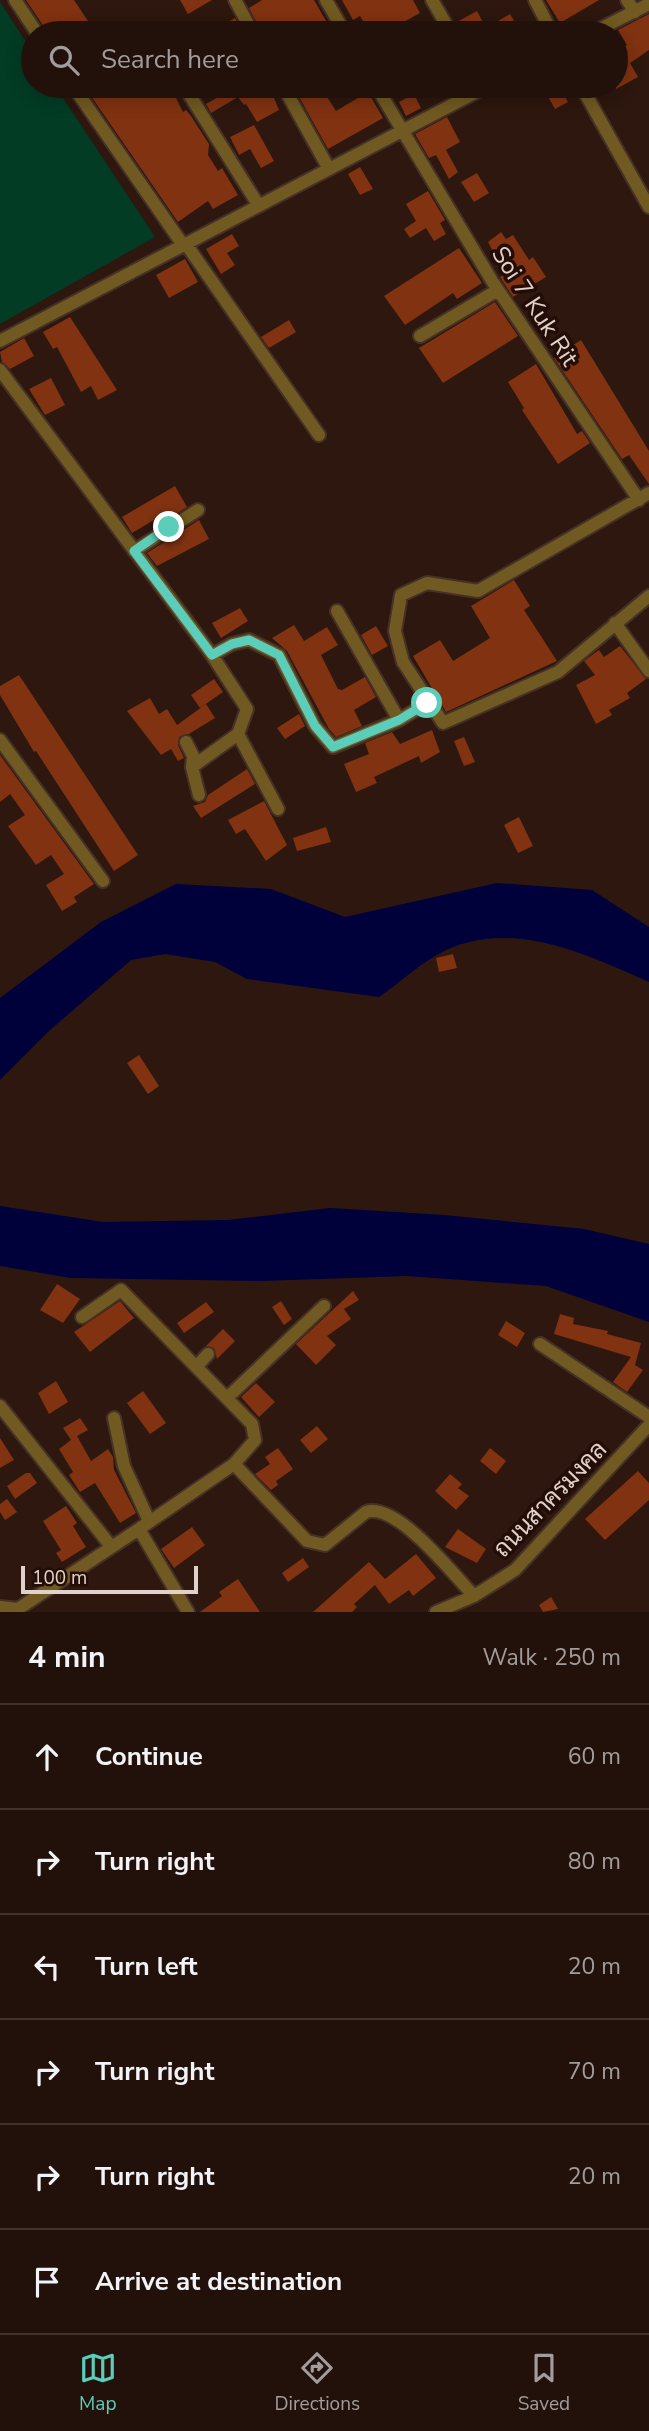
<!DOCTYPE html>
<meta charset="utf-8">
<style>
:root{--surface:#22110a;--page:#2a1a13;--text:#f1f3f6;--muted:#a29d9c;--line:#3f312b;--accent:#5bcebb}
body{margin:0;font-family:"Nunito Sans",Sarabun,sans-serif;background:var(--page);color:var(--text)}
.scale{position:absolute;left:21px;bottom:18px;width:177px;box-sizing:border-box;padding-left:7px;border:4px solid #e1d1cb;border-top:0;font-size:19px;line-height:24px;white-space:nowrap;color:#e1d1cb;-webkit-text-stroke:5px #230d06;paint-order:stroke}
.stop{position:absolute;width:21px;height:21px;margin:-16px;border:5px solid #5bcebb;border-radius:50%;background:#fff}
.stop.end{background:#5bcebb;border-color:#fff;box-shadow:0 2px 7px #0008}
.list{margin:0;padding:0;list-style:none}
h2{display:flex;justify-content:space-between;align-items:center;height:91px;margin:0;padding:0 28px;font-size:30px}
h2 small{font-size:23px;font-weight:400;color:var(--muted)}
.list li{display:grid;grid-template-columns:46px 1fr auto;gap:21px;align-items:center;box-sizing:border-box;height:105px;padding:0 28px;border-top:2px solid var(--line)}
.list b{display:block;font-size:26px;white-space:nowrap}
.list em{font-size:23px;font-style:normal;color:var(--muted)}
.icon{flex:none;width:38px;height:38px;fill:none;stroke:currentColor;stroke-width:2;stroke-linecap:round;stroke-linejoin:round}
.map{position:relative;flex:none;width:649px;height:1612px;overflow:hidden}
.search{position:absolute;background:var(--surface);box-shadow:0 4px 18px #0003;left:21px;right:21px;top:21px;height:77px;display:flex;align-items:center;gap:18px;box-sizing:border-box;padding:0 24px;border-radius:38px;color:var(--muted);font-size:26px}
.sheet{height:721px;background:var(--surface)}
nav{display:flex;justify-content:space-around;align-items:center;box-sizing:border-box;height:98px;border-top:2px solid var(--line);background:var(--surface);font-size:19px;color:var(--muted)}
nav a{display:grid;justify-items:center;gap:4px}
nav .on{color:var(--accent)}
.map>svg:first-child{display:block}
.green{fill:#023c25}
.water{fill:#00003b}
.building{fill:#813211}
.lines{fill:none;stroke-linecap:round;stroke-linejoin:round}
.minor-casing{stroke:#463128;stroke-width:16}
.minor{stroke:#705a21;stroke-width:12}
.route{stroke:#5bcebb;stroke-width:9}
.labels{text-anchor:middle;stroke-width:7;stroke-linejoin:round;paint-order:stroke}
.street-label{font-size:24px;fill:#e1d1cb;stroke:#230d06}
</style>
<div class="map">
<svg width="649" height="1612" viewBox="0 0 649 1612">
<rect width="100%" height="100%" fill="#2d170e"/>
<path class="green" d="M0,2L33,53V86H55L155,237L0,324Z"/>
<path class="water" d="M497,883L592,890L649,927V982C583,953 505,915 435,956C416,967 398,984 379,997L247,979L215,962L165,954L131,960L49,1031L0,1080V998L101,922L176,884L271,889L345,917Z
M0,1206L103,1222L228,1220L330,1208L444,1215L584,1229L649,1244V1322L546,1286L407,1276L261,1281L71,1278L0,1266Z"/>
<path class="building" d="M26,0H74L96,33H48Z
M180,0H212L188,14Z
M262,0H314L333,33H262L249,8Z
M342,0H413L420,13L393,28L396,33H370L360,16L353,20Z
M546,0H599L560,23Z
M477,11L486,28L510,14L521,33H460L455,23Z
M649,14V50L630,63L638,77L616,89V51L627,45L618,30Z
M235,18L243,33H209Z
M84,86H170L183,112L186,110L191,116L209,144L208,155L218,171L222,168L238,195L213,209L208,201L178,222Z
M214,86H269L279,110L257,122L246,104L244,105L238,97L211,113L206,104L220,96Z
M293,86H335L324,92L336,111L368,92L383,118L328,149Z
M542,86H559L568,102L555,109Z
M414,94L421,108L406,116L399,102Z
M447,117L460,142L446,150L458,172L449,179L436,155L429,158L415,134Z
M254,125L274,161L261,168L250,149L239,155L230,137Z
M360,167L373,189L360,195L348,174Z
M477,173L489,193L474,202L461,182Z
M428,191L445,220L440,223L446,234L434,241L426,228L410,238L404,229L416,221L406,204Z
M501,232L506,239L513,235L529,260L533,257L546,277L513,297L500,277L505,274L488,242Z
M232,234L239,246L227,253L235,265L221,274L206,249Z
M459,248L482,283L457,299L453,293L405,325L384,296Z
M185,259L198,282L169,298L156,275Z
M495,302L518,336L443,383L419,348Z
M70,317L117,390L98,400L91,386L81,392L57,347L53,349L43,332Z
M289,320L296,332L269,348L261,337Z
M24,338L34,356L10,369L2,362L0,352Z
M581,340L649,451V484L629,455L622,459L554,358Z
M536,364L577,434L582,431L590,443L558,464L522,410L524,408L508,382Z
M51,378L65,405L45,415L29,389Z
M175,486L187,507L162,523L159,517L132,533L122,517Z
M199,520L209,539L157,566L147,553Z
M514,580L530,606L524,610L557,661L446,712L413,656L440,640L453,661L490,638L471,606Z
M240,608L248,621L221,638L212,623Z
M294,625L304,641L327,627L338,645L321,655L338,689L342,690L365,677L376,697L354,710L362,726L336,737L329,729L287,651L272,638Z
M376,626L388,646L372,655L361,635Z
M620,646L646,679L627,693L630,698L609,710L612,715L596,724L576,685L595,675L584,661L599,650L604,657Z
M19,675L138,855L114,871L36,751L34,752L0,695V686Z
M214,679L223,692L200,708L191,695Z
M150,698L159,714L167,709L177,725L206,704L215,718L189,734L179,737L178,745L184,758L178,761L171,749L161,755L127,711Z
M299,714L305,726L285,739L277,728Z
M432,730L440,752L421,763L419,756L374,777L377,783L356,792L344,764L369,754L365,743L392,732L400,744Z
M464,737L475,762L464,766L454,741Z
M0,755L94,884L74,897L77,902L62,911L46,885L64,874L51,855L36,865L8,826L25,815L10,794L0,802Z
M247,769L255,784L201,818L193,806L205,802L208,795Z
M264,801L287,845L266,861L245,829L236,834L228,820Z
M519,817L533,846L518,853L504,825Z
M326,827L331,842L297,851L293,838Z
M453,954L457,968L439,972L436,958Z
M139,1055L159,1086L148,1094L127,1063Z
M57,1284L80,1299L63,1323L40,1310Z
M353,1291L359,1300L344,1309L351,1319L327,1336L336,1345L316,1365L296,1344Z
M120,1301L134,1318L90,1352L74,1332Z
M281,1301L292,1319L284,1325L272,1307Z
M206,1302L214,1312L184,1333L177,1323Z
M560,1314L574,1318L573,1324L608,1331L607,1334L641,1343L635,1365L643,1370L627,1392L613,1382L631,1357L554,1334Z
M506,1321L525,1333L517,1347L498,1335Z
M223,1329L235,1341L217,1359L214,1348L206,1346Z
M56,1381L68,1402L49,1414L38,1393Z
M256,1383L275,1402L259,1417L241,1397Z
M143,1391L166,1423L150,1434L127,1403Z
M80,1418L88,1430L77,1436L91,1461L108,1449L113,1457L114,1470L136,1513L120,1523L95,1483L80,1492L69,1475L73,1472L59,1449L75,1437L71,1440L63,1428Z
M317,1426L328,1439L311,1453L300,1440Z
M0,1438L14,1460L0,1468Z
M278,1448L293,1469L276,1481L278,1485L271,1490L255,1474L270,1464L265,1457Z
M490,1448L506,1461L496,1474L480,1461Z
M638,1471L649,1483V1500L605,1540L585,1519Z
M26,1473H30L37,1483L15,1499L7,1486Z
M450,1474L462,1484L458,1488L469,1496L456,1510L435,1491Z
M7,1499L17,1512L5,1520L0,1512V1504Z
M66,1506L77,1523L73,1526L86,1547L62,1562L56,1553L61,1550L43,1521Z
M192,1527L205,1545L174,1568L161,1549Z
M458,1529L486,1549L477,1563L445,1547Z
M416,1554L436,1578L413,1596L409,1590L389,1604L375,1585L354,1604L357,1607L352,1612H313L369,1562L385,1579Z
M303,1558L309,1567L288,1582L282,1573Z
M238,1579L260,1612H200L222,1596L219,1592Z
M551,1597L558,1609L543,1612L539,1605Z"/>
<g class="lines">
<g class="minor-casing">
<path id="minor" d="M15,0L37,33
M235,0L253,33
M326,0L345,33
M432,0L451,33
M535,0L552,33
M627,0L635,12
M592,33L649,4
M73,86L183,245
M184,86L259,206
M283,86L329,169
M376,86L492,281L639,500
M581,86L649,207
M186,244L319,435
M420,336L498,290
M0,341L488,86
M0,370L212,655L232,644L249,640L279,655L315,726L333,747L399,720L427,703
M649,493L478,591L427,583L401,595L395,631L403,662L443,723L558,672L649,596
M134,551L198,510
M337,611L399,720
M615,623L649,671
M212,655L247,709L238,734L278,809
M0,740L103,881
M186,742L193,756L192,767
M199,795L192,767L238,734
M82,1317L121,1290L252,1424L255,1440L234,1464L139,1529
M540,1344L649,1417
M197,1366L208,1354
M228,1397L324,1306
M0,1406L110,1545
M114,1418L124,1466L149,1521
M234,1464L307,1541L325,1545L366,1512C397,1502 453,1574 474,1596
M0,1607L18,1609L139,1529L188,1612
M436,1612L474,1596L515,1570L649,1425"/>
</g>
<use href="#minor" class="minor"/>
</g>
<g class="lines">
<path class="route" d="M169,527L134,551L212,655L232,644L249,640L279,655L315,726L333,747L399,720L427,703"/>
</g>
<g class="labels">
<g class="street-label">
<text transform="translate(535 306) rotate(57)" y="8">Soi 7 Kuk Rit</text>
<text transform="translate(550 1499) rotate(-46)" y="8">ถนนสาครมงคล</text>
</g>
</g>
</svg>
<div class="scale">100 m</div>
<div class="stop" style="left:427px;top:703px"></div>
<div class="stop end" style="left:169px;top:527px"></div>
<div class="search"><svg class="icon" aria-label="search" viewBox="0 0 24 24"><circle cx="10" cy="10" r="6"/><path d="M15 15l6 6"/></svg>Search here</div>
</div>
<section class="sheet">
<h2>4 min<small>Walk · 250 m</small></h2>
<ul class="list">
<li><svg class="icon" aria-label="ahead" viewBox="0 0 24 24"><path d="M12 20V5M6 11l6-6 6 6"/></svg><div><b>Continue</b></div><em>60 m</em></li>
<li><svg class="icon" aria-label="right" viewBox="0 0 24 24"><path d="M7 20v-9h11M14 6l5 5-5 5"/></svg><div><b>Turn right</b></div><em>80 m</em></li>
<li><svg class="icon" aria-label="left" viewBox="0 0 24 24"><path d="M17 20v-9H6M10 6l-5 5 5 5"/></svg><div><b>Turn left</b></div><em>20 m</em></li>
<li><svg class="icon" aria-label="right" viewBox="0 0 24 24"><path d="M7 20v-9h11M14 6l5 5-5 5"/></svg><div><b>Turn right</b></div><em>70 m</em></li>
<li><svg class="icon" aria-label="right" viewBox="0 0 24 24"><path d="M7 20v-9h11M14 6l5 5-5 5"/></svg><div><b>Turn right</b></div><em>20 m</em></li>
<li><svg class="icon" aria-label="arrive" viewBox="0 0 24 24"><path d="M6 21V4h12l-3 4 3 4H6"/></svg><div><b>Arrive at destination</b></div></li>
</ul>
</section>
<nav>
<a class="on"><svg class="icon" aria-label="map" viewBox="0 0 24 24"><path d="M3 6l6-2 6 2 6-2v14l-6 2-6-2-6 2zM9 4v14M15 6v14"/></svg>Map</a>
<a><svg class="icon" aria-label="directions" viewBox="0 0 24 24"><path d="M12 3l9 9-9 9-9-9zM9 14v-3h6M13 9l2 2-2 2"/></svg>Directions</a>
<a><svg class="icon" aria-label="saved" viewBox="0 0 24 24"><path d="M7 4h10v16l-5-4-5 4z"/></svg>Saved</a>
</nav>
